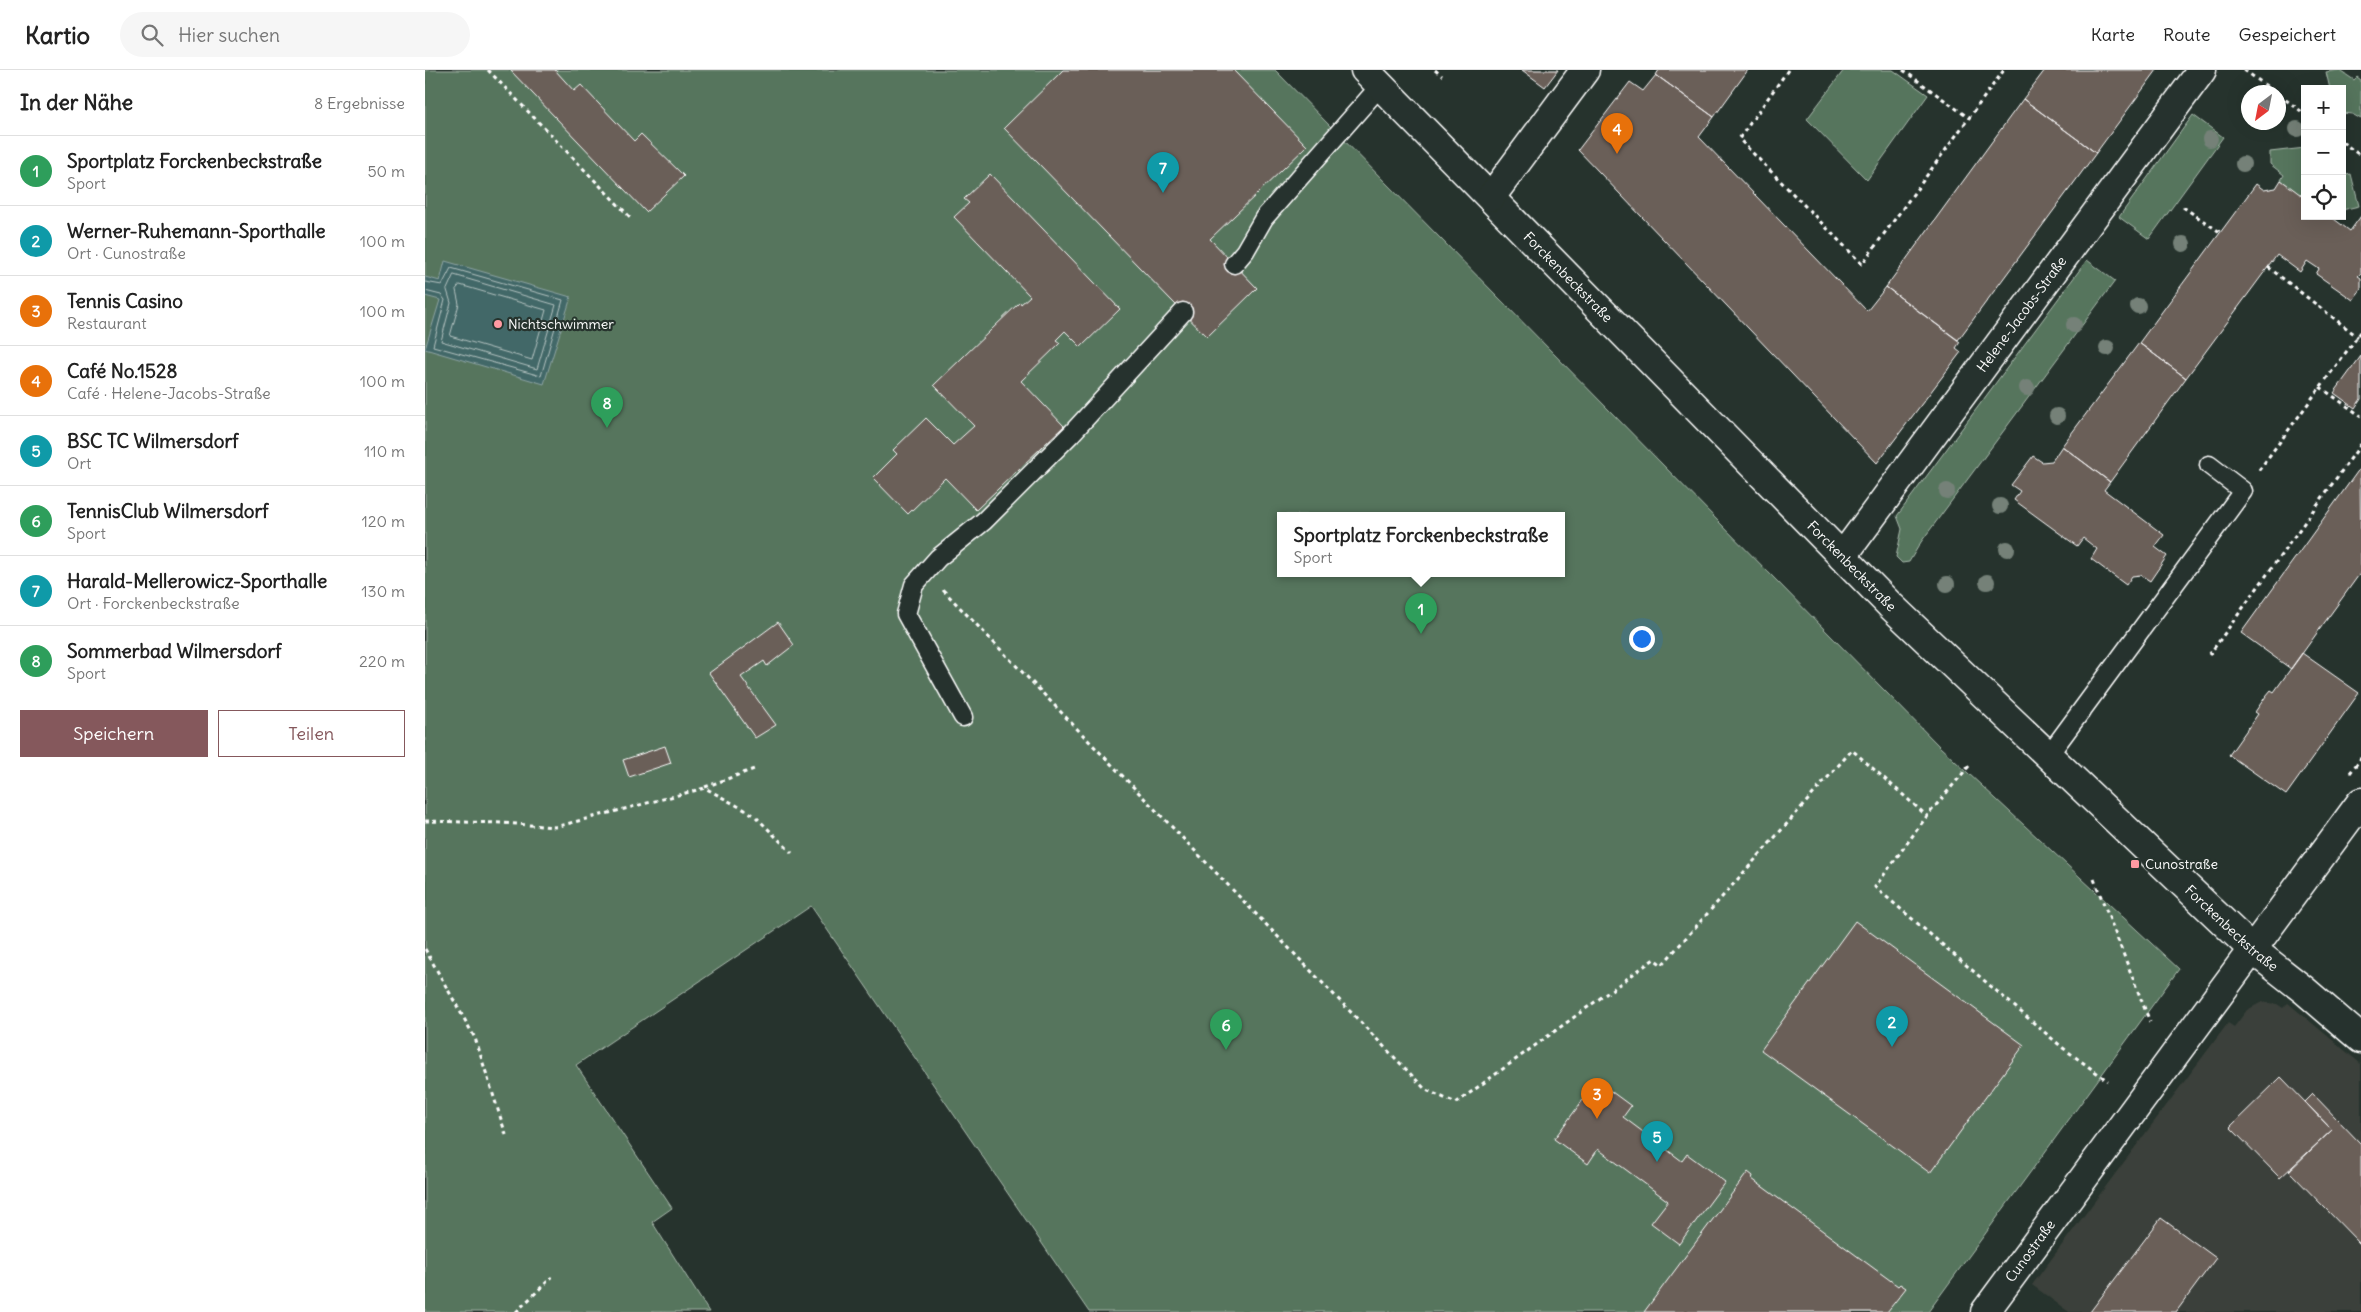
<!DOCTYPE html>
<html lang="de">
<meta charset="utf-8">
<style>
:root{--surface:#fff;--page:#f6f6f6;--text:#222;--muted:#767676;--line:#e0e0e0;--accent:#85585c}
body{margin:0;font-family:Delius,sans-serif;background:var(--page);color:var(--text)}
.controls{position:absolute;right:15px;top:15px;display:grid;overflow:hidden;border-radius:0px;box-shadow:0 5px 20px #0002}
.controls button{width:45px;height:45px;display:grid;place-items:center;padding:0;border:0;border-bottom:1px solid var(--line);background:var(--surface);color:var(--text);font:25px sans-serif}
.compass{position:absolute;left:1816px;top:15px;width:45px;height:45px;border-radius:50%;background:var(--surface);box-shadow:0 5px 20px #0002;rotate:212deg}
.you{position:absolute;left:1216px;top:568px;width:18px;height:18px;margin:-12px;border:4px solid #fff;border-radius:50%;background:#1a73e8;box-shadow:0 0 0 8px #1a73e833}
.badge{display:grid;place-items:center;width:32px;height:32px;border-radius:50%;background:var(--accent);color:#fff;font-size:16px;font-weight:700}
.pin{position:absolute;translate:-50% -41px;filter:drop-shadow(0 1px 2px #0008)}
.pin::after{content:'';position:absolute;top:26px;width:18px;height:15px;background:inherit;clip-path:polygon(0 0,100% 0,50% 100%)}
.popup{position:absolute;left:852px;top:442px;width:288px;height:65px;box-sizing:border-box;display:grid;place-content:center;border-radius:0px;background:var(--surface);filter:drop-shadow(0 1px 4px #0005);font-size:16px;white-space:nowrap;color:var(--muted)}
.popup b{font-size:19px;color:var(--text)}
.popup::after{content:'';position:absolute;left:50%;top:100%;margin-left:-10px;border:10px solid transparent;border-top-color:var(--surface)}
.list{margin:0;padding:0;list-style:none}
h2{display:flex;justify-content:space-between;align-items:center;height:65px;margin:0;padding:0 20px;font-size:21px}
h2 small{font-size:16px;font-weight:400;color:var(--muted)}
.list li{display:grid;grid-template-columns:32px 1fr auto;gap:15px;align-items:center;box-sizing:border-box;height:70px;padding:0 20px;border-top:1px solid var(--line)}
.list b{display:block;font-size:19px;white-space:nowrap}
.list p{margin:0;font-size:16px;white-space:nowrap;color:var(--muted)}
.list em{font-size:16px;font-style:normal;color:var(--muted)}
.actions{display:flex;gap:10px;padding:15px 20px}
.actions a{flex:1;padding:11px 0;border:1px solid var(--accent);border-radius:0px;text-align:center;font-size:18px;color:var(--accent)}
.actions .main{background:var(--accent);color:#fff}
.icon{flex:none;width:28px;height:28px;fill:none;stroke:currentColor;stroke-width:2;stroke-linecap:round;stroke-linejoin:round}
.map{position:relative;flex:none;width:1936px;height:1242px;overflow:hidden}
header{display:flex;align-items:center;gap:30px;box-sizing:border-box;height:70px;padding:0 25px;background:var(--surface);border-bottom:1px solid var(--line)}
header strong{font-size:24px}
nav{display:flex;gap:28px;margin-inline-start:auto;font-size:18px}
.search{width:350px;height:45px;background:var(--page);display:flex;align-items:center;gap:12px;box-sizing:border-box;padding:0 18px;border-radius:28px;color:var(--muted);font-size:19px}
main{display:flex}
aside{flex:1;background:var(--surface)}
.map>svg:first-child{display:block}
.built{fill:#3b403a}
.green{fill:#56755d;stroke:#aabaae;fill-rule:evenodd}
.water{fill:#436867;stroke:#8ea4a4}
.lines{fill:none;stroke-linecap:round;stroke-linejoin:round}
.shore{stroke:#b4c3c2;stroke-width:1}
.building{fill:#6b5f59;stroke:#fff}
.lane-casing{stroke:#fff;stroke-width:21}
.street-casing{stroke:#fff;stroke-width:31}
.path{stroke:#fff;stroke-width:3;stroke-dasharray:4 4;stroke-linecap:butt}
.lane{stroke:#26332d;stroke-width:18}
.street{stroke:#26332d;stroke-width:28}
.tree{fill:#748178}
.poi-dot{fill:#ff9aa2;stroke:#26332d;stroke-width:2}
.labels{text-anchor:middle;stroke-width:4.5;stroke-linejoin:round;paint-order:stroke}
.street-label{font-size:14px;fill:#fff;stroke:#26332d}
.poi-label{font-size:14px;fill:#fff;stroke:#26332d;text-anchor:start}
</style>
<header>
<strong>Kartio</strong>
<div class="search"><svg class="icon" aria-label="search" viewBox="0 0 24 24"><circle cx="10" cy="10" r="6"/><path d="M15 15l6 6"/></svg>Hier suchen</div>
<nav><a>Karte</a><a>Route</a><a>Gespeichert</a></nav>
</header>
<main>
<aside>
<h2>In der Nähe<small>8 Ergebnisse</small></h2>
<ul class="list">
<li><span class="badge" style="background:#2e9e5b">1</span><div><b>Sportplatz Forckenbeckstraße</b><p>Sport</p></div><em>50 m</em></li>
<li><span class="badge" style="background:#0f9aa8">2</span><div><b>Werner-Ruhemann-Sporthalle</b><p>Ort · Cunostraße</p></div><em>100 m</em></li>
<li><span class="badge" style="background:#e8710a">3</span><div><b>Tennis Casino</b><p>Restaurant</p></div><em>100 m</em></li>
<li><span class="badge" style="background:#e8710a">4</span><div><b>Café No.1528</b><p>Café · Helene-Jacobs-Straße</p></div><em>100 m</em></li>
<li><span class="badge" style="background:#0f9aa8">5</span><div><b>BSC TC Wilmersdorf</b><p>Ort</p></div><em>110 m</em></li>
<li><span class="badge" style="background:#2e9e5b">6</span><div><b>TennisClub Wilmersdorf</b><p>Sport</p></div><em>120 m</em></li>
<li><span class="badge" style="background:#0f9aa8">7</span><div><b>Harald-Mellerowicz-Sporthalle</b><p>Ort · Forckenbeckstraße</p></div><em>130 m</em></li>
<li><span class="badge" style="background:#2e9e5b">8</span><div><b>Sommerbad Wilmersdorf</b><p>Sport</p></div><em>220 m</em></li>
</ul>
<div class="actions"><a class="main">Speichern</a><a>Teilen</a></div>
</aside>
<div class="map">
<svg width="1936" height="1242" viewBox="0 0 1936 1242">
<rect width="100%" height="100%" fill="#26332d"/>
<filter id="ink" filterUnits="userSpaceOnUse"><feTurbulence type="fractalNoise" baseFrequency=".02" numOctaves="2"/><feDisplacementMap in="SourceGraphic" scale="10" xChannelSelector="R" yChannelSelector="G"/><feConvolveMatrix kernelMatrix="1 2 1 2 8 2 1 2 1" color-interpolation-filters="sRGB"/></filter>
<g filter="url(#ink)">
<path class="built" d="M1837,932L1852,934L1858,938L1863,933L1936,994V1242H1644L1607,1215L1803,953L1809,957L1822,940Z"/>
<path class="green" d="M0,0H850L1515,677L1754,899L1503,1242H664L386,836L151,995L247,1138L227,1152L284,1242H0ZM856,445H1136V503H856Z
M1419,0H1468L1503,25L1442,110L1382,49Z
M1914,0L1929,10L1932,7L1936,10V49L1927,44L1917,43V19H1905L1901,2Z
M1768,45L1798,67L1724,169L1694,147Z
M1880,78V128L1856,110L1859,105L1845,94V82Z
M1926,104L1934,136L1917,140V106Z
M1662,190L1690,211L1496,472L1484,492L1477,493L1471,487L1477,459L1472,446Z"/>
<path class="water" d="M20,191L146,227L119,314L0,279L15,230L0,226V207L15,211Z"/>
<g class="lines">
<path class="shore" d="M29,205L131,235L112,299L16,271L26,233L22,220Z
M0,212L17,215L26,198L138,230L116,306L8,276L20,230L16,225L0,221
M35,215L121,240L107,290L25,266L34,234L31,220Z"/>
</g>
<path class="building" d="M85,0H130L149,21L156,15L209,71L216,64L259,106L221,142Z
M638,0H808L882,76L785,169L832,218L782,267L579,58Z
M1097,0H1133L1120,17Z
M1234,0H1323L1289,47L1231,5Z
M1620,0H1732L1671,83L1598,29Z
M1231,5L1289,47L1274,67L1442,241L1461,217L1535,272L1531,278L1536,282L1452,393L1153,80L1205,12L1218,21Z
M1598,29L1671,83L1533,270L1461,217Z
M565,104L695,239L656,277L640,261L631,270L635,273L596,311L639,356L551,440L520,408L483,444L448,408L472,384L468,380L501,348L528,375L549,356L509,315L595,232L596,234L605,226L529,147L544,133L539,129Z
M1856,110L1880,128V146H1905L1925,161L1936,146V203L1933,206L1936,208V219L1928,230L1891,204L1894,199L1882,191L1875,202L1852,185L1761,308L1714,273L1831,114L1839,120L1851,118Z
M1714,273L1761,308L1685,412L1637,376Z
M1936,286V329L1930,338L1909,323Z
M1637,376L1685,412L1679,420L1739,465L1730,477L1742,486L1725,511L1716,505L1707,506L1701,515L1666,489L1672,479L1658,468L1652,476L1589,430L1595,421L1586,415L1608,386L1617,392L1627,391Z
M1935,398L1936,502L1866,599L1816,563Z
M353,552L369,575L342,596L339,591L316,607L351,655L330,668L284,603Z
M1877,583L1934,623L1861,725L1804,685L1833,644L1830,642L1841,626L1846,620L1849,622Z
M240,676L246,693L204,707L198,690Z
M1430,851L1599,975L1505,1103L1336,980Z
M1856,1007L1907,1060L1855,1108L1805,1057Z
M1172,1011L1206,1036L1198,1047L1257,1091L1262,1084L1300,1112L1254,1174L1226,1153L1243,1131L1173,1079L1163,1094L1129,1069Z
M1888,1024L1936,1074V1175L1864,1101L1907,1060L1880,1032Z
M1323,1102L1328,1106L1327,1109L1473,1216L1475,1214L1481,1218L1462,1242H1219Z
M1736,1148L1791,1188L1751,1242H1665Z"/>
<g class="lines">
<g class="lane-casing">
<path id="lane" d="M809,194L820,181L839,148L955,16
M538,647L481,544L489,515L513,488L559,451L647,363L758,242
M1623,686L1818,421L1784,395"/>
</g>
<g class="street-casing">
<g id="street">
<path id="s1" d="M940,0L1465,535L1828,880L1879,920L1936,969"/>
<path d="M1066,127L1160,0"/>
<path id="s2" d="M1417,487L1777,0"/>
<path id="s3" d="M1560,1242L1936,732"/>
</g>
</g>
<path class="path" d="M63,0L207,149
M1010,0L1017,6
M1363,0L1314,69L1437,194L1579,0
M1478,0L1544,48
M1819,0L1850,22
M1854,25L1880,44
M1917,72L1936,86
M1758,137L1795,162
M1843,197L1933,267
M1895,317L1936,346
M1834,400L1936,262
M518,520L1001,1020L1031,1033L1229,889L1237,895L1427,680L1502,746
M1784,585L1936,374
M1544,696L1502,746L1450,817L1638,978L1683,1011
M1925,703L1936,688
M280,717L332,698
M0,751L78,753L130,757L280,718L329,745L367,783
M1669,809L1725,952
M0,879L50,968L82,1068
M91,1242L127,1207"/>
<use href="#lane" class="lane"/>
<use href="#street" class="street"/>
</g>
<g class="tree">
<circle cx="1872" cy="59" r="8"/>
<circle cx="1785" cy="69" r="8"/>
<circle cx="1818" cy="94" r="8"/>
<circle cx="1758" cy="174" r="8"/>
<circle cx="1713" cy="236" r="8"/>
<circle cx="1649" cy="255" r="8"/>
<circle cx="1682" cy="278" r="8"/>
<circle cx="1602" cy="318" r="8"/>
<circle cx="1632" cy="346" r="8"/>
<circle cx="1522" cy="421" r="8"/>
<circle cx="1575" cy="436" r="8"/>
<circle cx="1582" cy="479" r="8"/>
<circle cx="1562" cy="512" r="8"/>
<circle cx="1522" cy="514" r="8"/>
</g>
</g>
<g class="poi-dot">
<circle cx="73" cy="254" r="5"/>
<rect x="1705" y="789" width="10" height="10" rx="2.5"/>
</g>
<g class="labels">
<g class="street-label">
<text dy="5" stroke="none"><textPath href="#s1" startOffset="290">Forckenbeckstraße</textPath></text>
<text dy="5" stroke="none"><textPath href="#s2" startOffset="302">Helene-Jacobs-Straße</textPath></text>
<text dy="5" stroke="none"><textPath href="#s1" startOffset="695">Forckenbeckstraße</textPath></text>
<text dy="5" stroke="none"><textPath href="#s1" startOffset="1220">Forckenbeckstraße</textPath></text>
<text dy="5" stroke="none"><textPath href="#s3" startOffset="76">Cunostraße</textPath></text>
</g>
<g class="poi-label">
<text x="83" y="259">Nichtschwimmer</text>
<text x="1720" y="799">Cunostraße</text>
</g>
</g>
</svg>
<div class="controls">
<button>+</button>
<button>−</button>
<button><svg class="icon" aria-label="locate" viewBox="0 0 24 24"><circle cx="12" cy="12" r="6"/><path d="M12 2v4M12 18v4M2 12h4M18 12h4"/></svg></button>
</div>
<svg class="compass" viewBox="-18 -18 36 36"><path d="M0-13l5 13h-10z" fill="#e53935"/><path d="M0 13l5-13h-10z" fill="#767676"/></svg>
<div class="you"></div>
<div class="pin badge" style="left:996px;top:564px;background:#2e9e5b">1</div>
<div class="popup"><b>Sportplatz Forckenbeckstraße</b>Sport</div>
<div class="pin badge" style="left:1467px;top:977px;background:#0f9aa8">2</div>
<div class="pin badge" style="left:1172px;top:1049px;background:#e8710a">3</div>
<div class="pin badge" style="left:1192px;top:84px;background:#e8710a">4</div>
<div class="pin badge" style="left:1232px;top:1092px;background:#0f9aa8">5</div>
<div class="pin badge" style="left:801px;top:980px;background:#2e9e5b">6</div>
<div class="pin badge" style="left:738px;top:123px;background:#0f9aa8">7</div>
<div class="pin badge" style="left:182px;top:358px;background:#2e9e5b">8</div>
</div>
</main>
